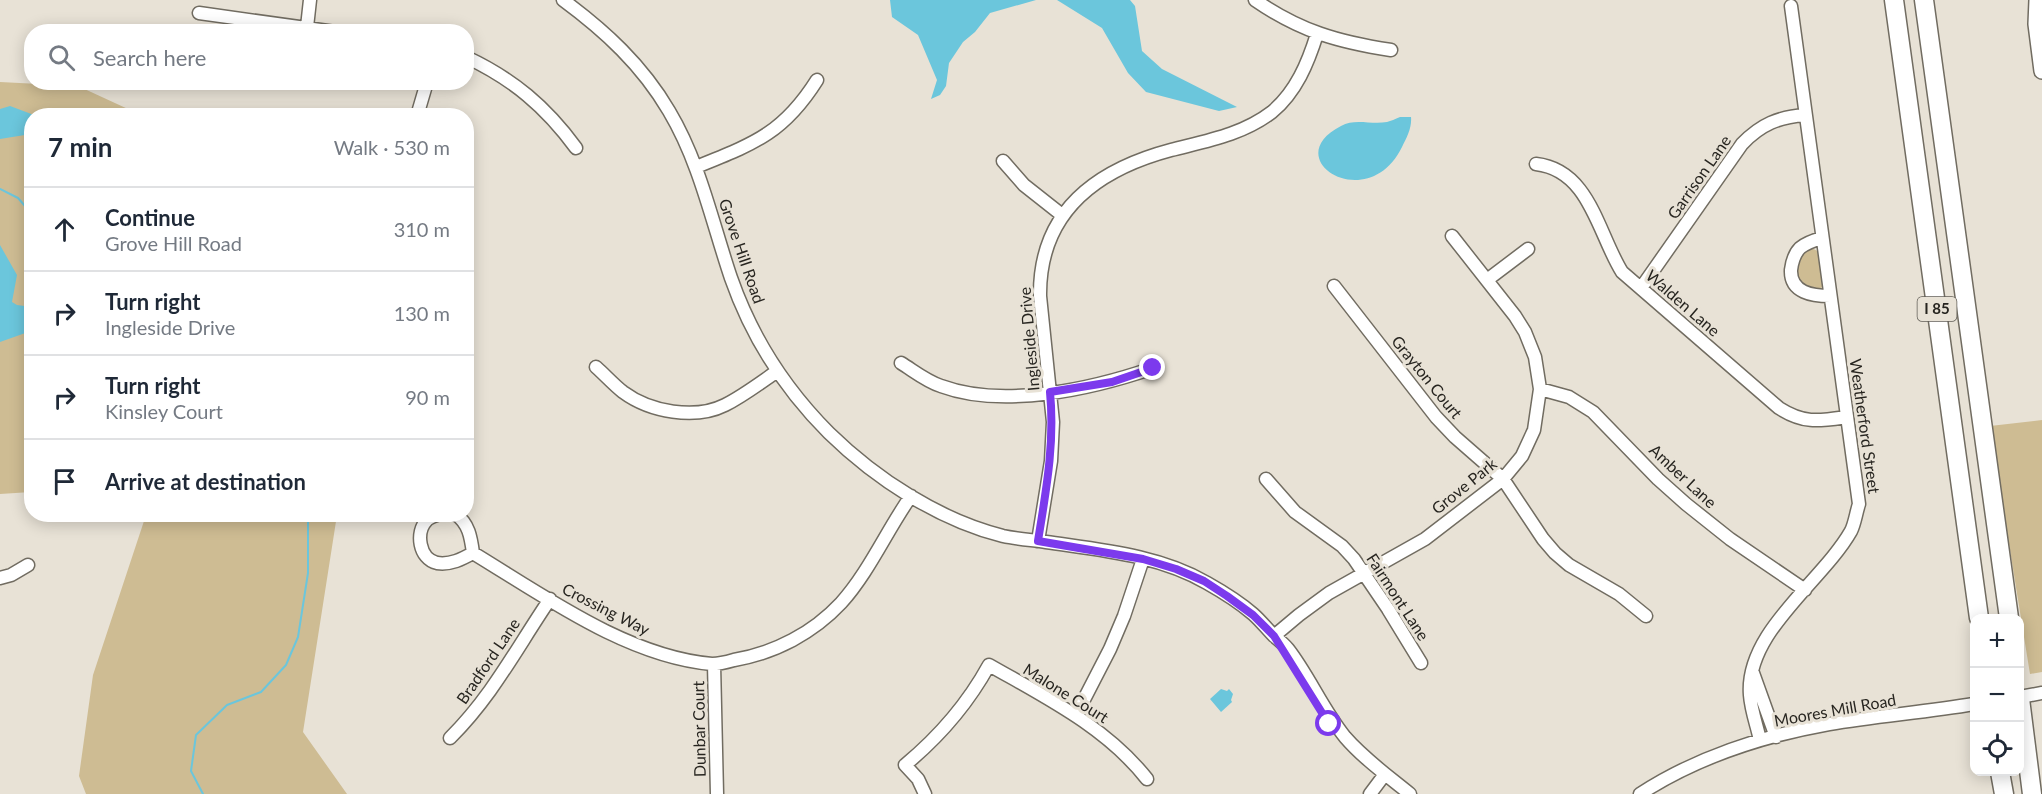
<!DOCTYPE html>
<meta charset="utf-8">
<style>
:root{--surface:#fff;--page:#f6f6f7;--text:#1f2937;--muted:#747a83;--line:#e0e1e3}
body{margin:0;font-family:Lato,sans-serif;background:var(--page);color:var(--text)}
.controls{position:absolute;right:18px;bottom:18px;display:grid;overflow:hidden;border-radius:12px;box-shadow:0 3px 15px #0003}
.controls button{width:54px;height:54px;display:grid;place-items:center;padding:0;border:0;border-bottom:2px solid var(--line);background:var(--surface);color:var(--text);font:30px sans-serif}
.stop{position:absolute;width:18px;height:18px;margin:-14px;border:4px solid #7c3aed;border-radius:50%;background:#fff}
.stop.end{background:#7c3aed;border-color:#fff;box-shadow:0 2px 6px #0008}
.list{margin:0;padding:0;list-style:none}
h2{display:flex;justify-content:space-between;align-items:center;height:78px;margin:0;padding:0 24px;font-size:26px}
h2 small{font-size:20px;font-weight:400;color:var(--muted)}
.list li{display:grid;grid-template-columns:39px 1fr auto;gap:18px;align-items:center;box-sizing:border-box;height:84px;padding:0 24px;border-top:2px solid var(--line)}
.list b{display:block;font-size:22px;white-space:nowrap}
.list p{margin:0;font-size:20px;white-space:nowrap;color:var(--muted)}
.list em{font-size:20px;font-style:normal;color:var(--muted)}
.icon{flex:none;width:33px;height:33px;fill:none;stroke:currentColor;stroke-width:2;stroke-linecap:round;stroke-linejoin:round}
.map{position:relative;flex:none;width:2042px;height:794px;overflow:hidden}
.search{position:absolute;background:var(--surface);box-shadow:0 3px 15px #0003;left:24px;top:24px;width:450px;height:66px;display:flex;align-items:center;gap:15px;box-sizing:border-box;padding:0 21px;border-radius:24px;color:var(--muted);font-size:22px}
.panel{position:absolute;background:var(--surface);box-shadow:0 3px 15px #0003;left:24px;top:108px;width:450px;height:414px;border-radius:24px}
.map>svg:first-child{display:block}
.green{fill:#cebc93}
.water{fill:#6bc6dc}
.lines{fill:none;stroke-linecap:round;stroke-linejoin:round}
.stream{stroke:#6bc6dc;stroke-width:2}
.minor-casing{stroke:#716c61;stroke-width:15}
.major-casing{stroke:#716c61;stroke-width:18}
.highway-casing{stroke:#716c61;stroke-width:21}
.minor{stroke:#fff;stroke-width:12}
.major{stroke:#fff;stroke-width:15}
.highway{stroke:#fff;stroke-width:18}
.route{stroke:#7c3aed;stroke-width:8}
.labels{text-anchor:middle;stroke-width:6;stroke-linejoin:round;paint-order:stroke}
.shield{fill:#e8e2d6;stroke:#615e57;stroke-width:1.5}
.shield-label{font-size:15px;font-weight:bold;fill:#272520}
.street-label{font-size:16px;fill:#272520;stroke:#e8e2d6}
</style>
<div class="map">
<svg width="2042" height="794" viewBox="0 0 2042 794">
<rect width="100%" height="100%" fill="#e8e2d6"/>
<path class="green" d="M0,82L78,86L141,115L32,116L31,492L0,494Z
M1812,248L1819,252L1823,286L1818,291L1800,284C1793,270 1795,252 1812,248Z
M2042,420V672L2030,674L1990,426Z
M135,515H337L303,732L347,794H86L79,776L93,675L144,521Z"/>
<path class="water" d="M890,0H1036L990,13L975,32L963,42L949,63L946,86L940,95L931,99L937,80L918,35L892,17Z
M1057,0H1130L1135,6L1142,51L1162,69L1237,107L1219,111L1146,92L1128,73L1102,28Z
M10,106L34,115L32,116L31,134L0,139V109Z
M1400,117H1411C1412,128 1407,137 1402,147C1368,217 1276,159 1341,126C1355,118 1371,125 1387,122C1391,121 1395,119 1400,117Z
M0,245L17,275L12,302L17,305L32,307L31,331L0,342Z
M1221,689L1227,691L1229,689L1233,694L1231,700L1232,702L1221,712L1210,699Z"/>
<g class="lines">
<path class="stream" d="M0,189L18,198L32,214
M203,794L191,771L196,735L227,705L261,692L286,665L298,637L308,573V514"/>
<g class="minor-casing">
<path id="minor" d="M563,0C605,31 642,65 669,111C700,163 712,222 731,278C752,338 785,389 829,433C876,479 939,520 1003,536C1017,539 1032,540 1046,542C1100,550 1159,555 1207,583C1223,592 1239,602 1253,614C1261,621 1267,629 1274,636C1279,640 1284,644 1288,649C1309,676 1323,710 1345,737C1364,759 1388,776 1410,794
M1255,0C1300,31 1338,42 1391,50
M199,13L335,32
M307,27L310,0
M466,57C513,79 546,107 576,148
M417,116L427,82
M1003,161L1024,185L1062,215
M1536,164C1590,170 1598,234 1622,272L1779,408C1804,424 1819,421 1847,417
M696,167C753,144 783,134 817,80
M1822,238C1815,240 1806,243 1800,248C1794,254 1792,262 1791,270C1790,293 1813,296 1830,296
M1487,280L1528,249
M1334,286L1436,417L1455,437L1503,479L1543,539L1555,553L1569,565L1619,594L1646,616
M1641,288L1742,144C1761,124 1779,117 1805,115
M901,363C914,371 926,381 941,386C1003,409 1092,389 1153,368
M596,367C605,375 614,385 623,392C650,412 695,420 725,405C743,396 760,383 776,372
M1540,389L1569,397L1593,412L1658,479L1686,504L1730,539L1805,590
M1266,479L1295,512L1342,546L1354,559L1388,609L1421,663
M439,514C435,516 430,517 427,520C415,532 419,559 437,563C451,565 462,559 473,553C471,538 469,523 455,514
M1038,541L1051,461L1053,422L1040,296C1039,212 1096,170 1171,150C1206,141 1242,135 1272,112C1296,92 1308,63 1317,34
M473,553C544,596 628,657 712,664C719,664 727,662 734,660C775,653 813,633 841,603C869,572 887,530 911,496
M0,578L11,575L28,565
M1274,636L1299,615L1329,593L1425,539L1503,479L1522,456L1534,430L1540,389L1535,357L1525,332L1515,316L1452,236
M714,664L717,794
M1753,673L1776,737
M2020,697L2042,693
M1076,715L1110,649L1124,616L1143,559
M450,738C493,695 516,649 550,599
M1760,740C1757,726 1751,710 1750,695C1745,632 1822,582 1851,531C1855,523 1856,513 1859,504L1791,6
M925,794L918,779L905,765C940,736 967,705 989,665C1045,697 1106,727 1147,779
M1370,794L1385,774
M1640,794C1697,757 1762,736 1829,724C1877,716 1926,712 1974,704"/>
</g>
<g class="major-casing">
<path id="major" d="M2037,0L2036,24L2042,71"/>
</g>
<g class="highway-casing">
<path id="highway" d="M1894,0L1979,618
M1924,0L2009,618
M2020,699L2032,794
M2000,772L2004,794"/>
</g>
<use href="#minor" class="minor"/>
<use href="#major" class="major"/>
<use href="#highway" class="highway"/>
</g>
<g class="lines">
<path class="route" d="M1153,368L1112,382L1050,392C1055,443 1046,491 1038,541L1143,559L1176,569L1204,581L1227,596L1253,615L1274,636L1329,724"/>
</g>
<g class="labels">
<rect class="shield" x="1917.5" y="297" width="39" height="24" rx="4.5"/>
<g class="shield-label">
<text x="1937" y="314">I 85</text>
</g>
<g class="street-label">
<text transform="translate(1699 177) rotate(-55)" y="6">Garrison Lane</text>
<text transform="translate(742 251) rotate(71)" y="6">Grove Hill Road</text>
<text transform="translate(1683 303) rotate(41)" y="6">Walden Lane</text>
<text transform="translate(1029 339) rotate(-95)" y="6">Ingleside Drive</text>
<text transform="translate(1427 377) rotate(51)" y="6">Grayton Court</text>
<text transform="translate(1865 426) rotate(82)" y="6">Weatherford Street</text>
<text transform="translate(1683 476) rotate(43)" y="6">Amber Lane</text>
<text transform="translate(1464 486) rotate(-39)" y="6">Grove Park</text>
<text transform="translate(1398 597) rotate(57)" y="6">Fairmont Lane</text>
<text transform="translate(606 609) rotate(27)" y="6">Crossing Way</text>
<text transform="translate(488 661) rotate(-56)" y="6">Bradford Lane</text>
<text transform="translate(1066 693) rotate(32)" y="6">Malone Court</text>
<text transform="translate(1835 710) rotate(-10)" y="6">Moores Mill Road</text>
<text transform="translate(699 729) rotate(-91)" y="6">Dunbar Court</text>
</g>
</g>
</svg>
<div class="controls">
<button>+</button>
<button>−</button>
<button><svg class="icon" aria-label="locate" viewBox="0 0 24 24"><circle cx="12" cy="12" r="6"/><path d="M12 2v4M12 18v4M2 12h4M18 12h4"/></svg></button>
</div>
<div class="stop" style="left:1329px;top:724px"></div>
<div class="stop end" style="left:1153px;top:368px"></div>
<div class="search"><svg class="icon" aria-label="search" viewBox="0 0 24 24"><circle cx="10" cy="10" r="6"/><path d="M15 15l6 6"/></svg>Search here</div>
<section class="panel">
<h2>7 min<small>Walk · 530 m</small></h2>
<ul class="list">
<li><svg class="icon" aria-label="ahead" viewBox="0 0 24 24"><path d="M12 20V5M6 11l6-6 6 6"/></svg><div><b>Continue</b><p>Grove Hill Road</p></div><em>310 m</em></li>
<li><svg class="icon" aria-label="right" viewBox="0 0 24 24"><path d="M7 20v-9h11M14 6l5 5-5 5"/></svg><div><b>Turn right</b><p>Ingleside Drive</p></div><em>130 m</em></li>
<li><svg class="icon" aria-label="right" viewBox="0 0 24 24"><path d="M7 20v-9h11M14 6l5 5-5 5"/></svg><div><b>Turn right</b><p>Kinsley Court</p></div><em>90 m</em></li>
<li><svg class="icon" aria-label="arrive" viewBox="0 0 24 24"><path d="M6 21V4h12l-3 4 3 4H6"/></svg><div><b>Arrive at destination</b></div></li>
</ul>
</section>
</div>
